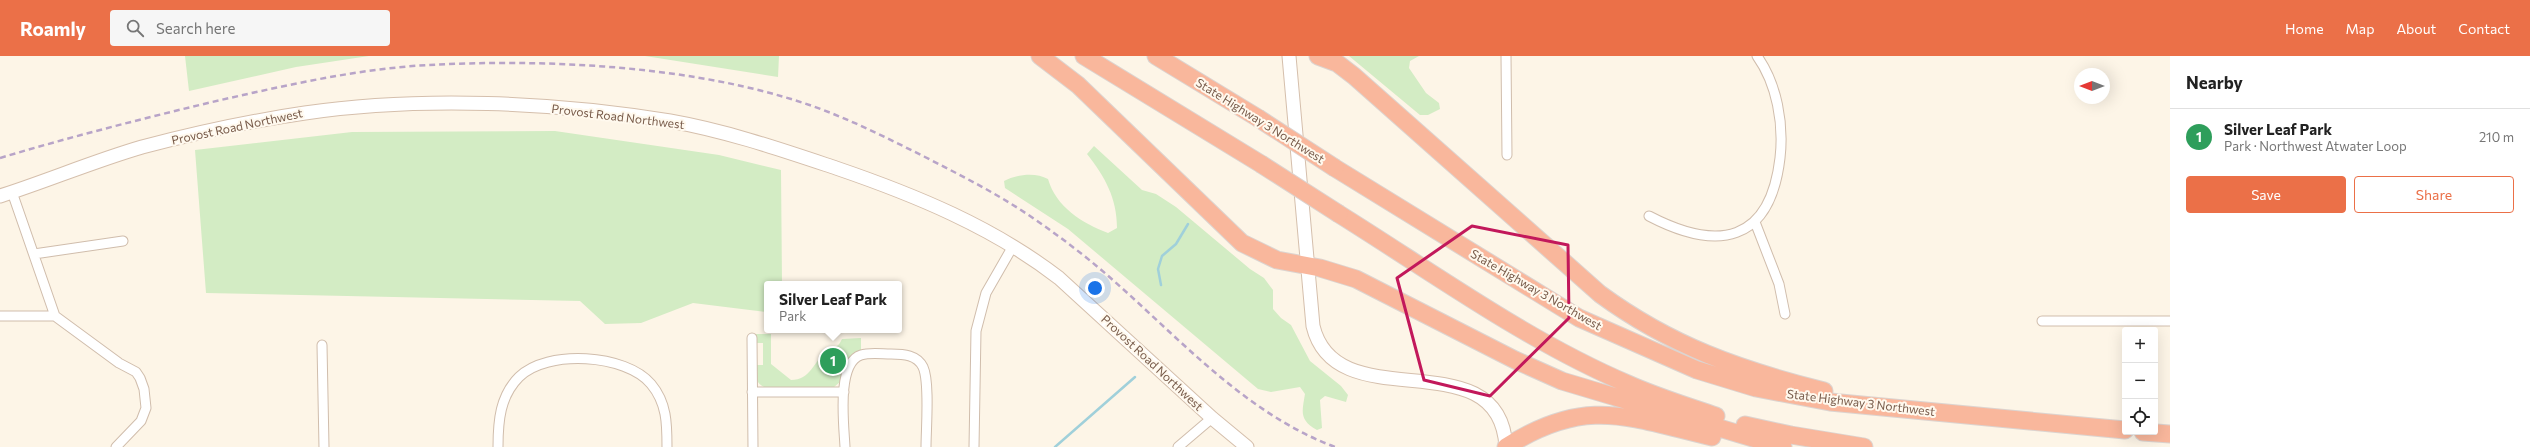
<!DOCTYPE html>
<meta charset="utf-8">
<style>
:root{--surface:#fff;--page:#f6f6f6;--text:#222;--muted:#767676;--line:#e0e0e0;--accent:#eb7048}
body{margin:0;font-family:Commissioner,sans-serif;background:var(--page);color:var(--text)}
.controls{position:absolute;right:12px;bottom:12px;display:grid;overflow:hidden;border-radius:4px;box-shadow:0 4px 16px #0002}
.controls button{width:36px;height:36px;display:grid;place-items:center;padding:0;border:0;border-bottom:1px solid var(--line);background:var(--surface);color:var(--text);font:20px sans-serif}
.compass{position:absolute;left:2074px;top:12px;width:36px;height:36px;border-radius:50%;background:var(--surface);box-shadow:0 4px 16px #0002;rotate:270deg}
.you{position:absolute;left:1095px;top:232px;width:14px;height:14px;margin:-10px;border:3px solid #fff;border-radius:50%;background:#1a73e8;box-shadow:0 0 0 6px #1a73e833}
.badge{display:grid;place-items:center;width:26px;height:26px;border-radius:50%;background:var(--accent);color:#fff;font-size:13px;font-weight:700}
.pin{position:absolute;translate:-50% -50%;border:2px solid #fff;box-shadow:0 1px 4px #0006}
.popup{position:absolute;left:764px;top:225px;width:138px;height:52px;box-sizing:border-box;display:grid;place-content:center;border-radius:4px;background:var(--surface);filter:drop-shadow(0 1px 3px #0005);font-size:13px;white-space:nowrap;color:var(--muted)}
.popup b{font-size:15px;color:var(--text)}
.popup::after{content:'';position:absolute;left:50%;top:100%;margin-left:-8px;border:8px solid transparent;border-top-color:var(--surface)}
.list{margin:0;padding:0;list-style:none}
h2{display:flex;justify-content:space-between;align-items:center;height:52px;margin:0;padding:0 16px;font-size:17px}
h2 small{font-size:13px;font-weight:400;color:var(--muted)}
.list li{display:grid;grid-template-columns:26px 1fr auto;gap:12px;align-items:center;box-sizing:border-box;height:56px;padding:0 16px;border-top:1px solid var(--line)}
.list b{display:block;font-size:15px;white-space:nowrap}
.list p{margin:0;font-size:13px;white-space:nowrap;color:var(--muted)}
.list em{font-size:13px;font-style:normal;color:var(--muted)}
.actions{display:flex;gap:8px;padding:12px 16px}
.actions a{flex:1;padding:9px 0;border:1px solid var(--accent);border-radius:4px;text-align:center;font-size:14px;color:var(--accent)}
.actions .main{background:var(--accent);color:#fff}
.icon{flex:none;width:22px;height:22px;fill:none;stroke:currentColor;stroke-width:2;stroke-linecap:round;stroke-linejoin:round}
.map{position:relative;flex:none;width:2170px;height:391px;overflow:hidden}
header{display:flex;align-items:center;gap:24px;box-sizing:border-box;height:56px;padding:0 20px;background:var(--accent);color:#fff}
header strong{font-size:19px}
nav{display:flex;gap:22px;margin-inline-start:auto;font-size:14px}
.search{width:280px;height:36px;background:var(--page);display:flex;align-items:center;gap:10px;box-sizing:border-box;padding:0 14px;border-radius:4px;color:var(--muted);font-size:15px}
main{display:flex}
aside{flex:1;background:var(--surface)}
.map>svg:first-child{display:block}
.green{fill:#d3ecc4}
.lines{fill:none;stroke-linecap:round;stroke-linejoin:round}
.stream{stroke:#a0d0da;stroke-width:2.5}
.street-casing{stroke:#d0bdac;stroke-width:11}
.secondary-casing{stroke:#d5bfac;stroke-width:15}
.highway-casing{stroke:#dcd4d0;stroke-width:19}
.street{stroke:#fff;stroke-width:9}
.secondary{stroke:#fff;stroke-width:13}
.highway{stroke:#f9b79c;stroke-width:17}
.rail{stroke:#b8a4c8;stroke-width:2.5;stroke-dasharray:6 4;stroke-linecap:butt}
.highway-bridge-casing{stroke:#dcd4d0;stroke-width:19;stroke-linecap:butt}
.highway-bridge{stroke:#f9b79c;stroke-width:17}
.marked{fill:none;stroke:#c2185b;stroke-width:3;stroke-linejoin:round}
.labels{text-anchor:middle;stroke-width:4;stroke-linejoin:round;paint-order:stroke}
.street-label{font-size:12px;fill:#785b4a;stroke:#fff9ee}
</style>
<header>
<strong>Roamly</strong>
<div class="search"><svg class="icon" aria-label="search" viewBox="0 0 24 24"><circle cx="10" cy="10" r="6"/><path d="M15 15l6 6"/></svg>Search here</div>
<nav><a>Home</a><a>Map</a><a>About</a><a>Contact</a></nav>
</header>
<main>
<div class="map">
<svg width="2170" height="391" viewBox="0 0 2170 391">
<rect width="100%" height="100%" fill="#fdf5e7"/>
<path class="green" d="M185,0H369L296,11L189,35Z
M645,0H779L778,21Z
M1349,0H1419L1410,5L1409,12L1426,37L1439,47L1440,53L1428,59H1420Z
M555,75L719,99L781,114L782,228H767V256L693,247L641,267L605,268L580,245L206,237L195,94L352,76Z
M1094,90L1142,134L1156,138L1176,151L1250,213L1264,222L1273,234V253L1281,262L1291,269L1310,305L1341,330L1348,339L1346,346L1325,340L1320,344L1322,372L1317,374C1299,364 1302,356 1305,338L1300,331L1271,336L1258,333L1068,173L1005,132L1004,125C1017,118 1036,116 1048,123C1056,151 1082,167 1108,177L1117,172C1117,142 1105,121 1087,98Z
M756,278H771V308L791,324C811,324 813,306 826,296C834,291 838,292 842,283L861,282V294L846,306L840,326L834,331L767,332C755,329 756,320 756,309H763V287H756Z"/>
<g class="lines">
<path class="stream" d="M1161,229L1158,213L1162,200L1176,188L1188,168
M1055,391L1135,321"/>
<g class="street-casing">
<path id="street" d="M1506,0L1507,99
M12,136L55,260L119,307L136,316L140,322L144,333L146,352L141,365L116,391
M1649,160C1718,196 1770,187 1780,102C1784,68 1777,28 1757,0
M1755,166L1779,228L1785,258
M34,198L123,185
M0,260H55
M2042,265H2170
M752,282L753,391
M322,289L324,391
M752,336H844
M498,391C498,365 500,340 519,321C547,293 626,298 651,328C667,347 667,368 667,391
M845,391C844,370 836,307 861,299C870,296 882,298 891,298C904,298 917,299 923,311C930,326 926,373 926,391
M974,391L976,275L986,237L1013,190
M1178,391L1212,362"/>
</g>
<g class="secondary-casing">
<path id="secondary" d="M1289,0L1313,270C1336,366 1500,280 1506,391
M0,140C47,125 94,105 142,91C195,77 250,65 305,57C420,40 555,46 670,65C727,75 782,94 836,112C915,139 993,171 1059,222L1212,362L1247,391"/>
</g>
<g class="highway-casing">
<path id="highway" d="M1040,0L1078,29L1242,187L1277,204L1320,212L1356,223L1515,304L1562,325L1783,391
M1084,0L1261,108
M1156,0L1258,62
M1318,0L1337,7L1354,20L1600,238C1671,290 1740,314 1824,335
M1335,112L1579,262L1697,314L1756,332L1830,346L2125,374
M1339,158C1432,216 1527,285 1628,328C1657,341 1687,350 1716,360
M1745,369L1791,379L1864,391
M2143,376L2170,378
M1506,391C1586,340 1627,361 1712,381"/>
</g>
<use href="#street" class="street"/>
<use href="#secondary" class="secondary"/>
<use href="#highway" class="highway"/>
<path class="rail" d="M0,102C70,81 141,63 212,46C283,30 356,13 428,9C540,3 676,9 784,41C834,55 879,78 925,101C960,119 994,136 1027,158C1058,179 1087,201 1114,225C1183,286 1247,358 1335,391"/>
<g class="highway-bridge-casing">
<path id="highway-bridge" d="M1258,62L1335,112
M1261,108L1339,158"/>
</g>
<use href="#highway-bridge" class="highway-bridge"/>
</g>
<path class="marked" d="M1472,170L1568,189L1569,262L1490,340L1424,324L1397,222Z"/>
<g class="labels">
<g class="street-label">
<text transform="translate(618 61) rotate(7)" y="4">Provost Road Northwest</text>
<text transform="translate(1260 65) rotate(32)" y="4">State Highway 3 Northwest</text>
<text transform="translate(237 71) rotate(-12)" y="4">Provost Road Northwest</text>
<text transform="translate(1536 234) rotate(30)" y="4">State Highway 3 Northwest</text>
<text transform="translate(1152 307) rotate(43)" y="4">Provost Road Northwest</text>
<text transform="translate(1861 347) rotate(7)" y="4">State Highway 3 Northwest</text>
</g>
</g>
</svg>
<div class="controls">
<button>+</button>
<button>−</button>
<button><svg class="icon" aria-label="locate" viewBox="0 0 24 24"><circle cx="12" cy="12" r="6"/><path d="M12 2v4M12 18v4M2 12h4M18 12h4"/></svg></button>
</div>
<svg class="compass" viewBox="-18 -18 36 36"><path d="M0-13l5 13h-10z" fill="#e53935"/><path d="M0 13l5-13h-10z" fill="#767676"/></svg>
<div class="you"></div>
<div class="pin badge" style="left:833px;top:305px;background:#2e9e5b">1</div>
<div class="popup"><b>Silver Leaf Park</b>Park</div>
</div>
<aside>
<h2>Nearby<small></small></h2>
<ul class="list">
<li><span class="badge" style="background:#2e9e5b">1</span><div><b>Silver Leaf Park</b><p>Park · Northwest Atwater Loop</p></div><em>210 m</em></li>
</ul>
<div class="actions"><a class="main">Save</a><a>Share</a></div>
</aside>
</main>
